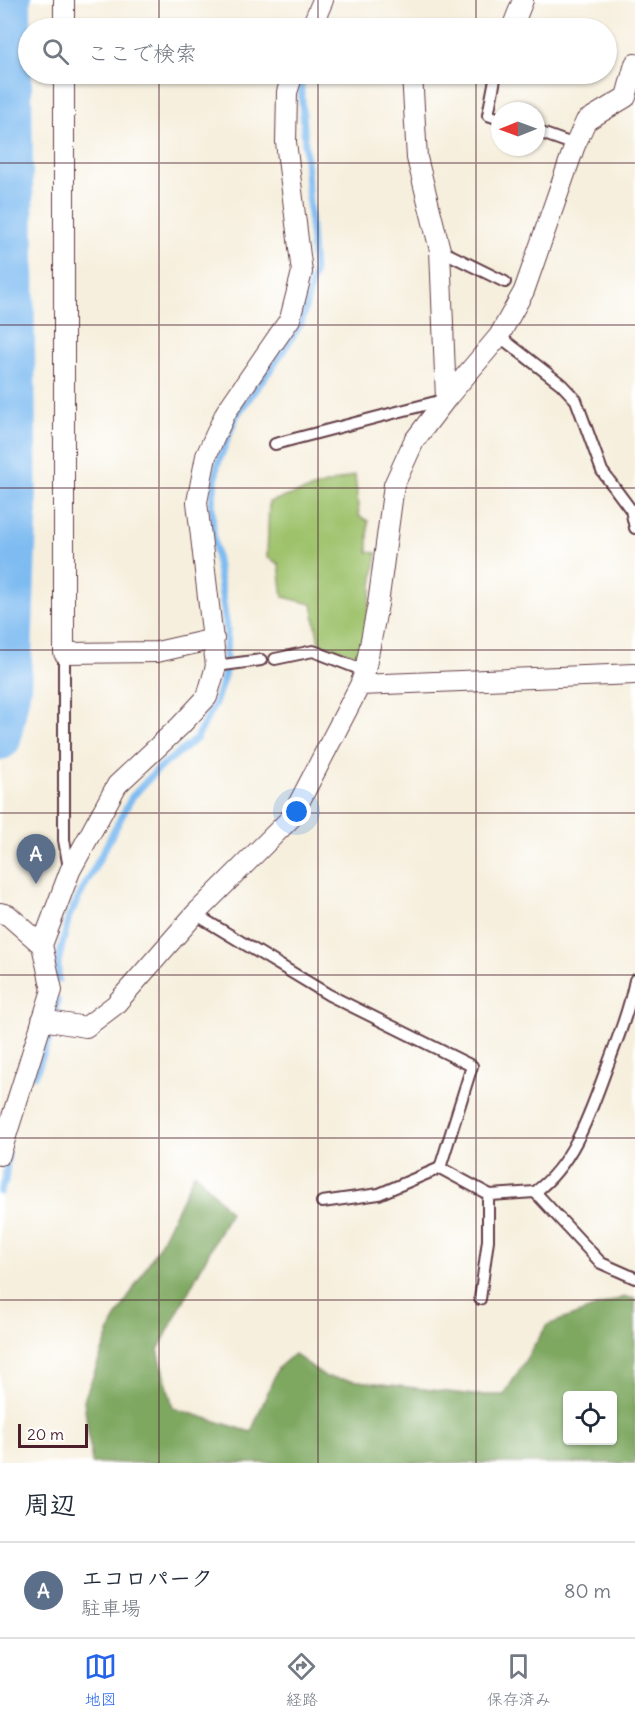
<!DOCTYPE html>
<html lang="ja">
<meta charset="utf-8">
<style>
:root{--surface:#fff;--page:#f2f2f3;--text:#1f2937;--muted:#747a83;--line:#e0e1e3;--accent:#2563eb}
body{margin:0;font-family:Delius,"Klee One",sans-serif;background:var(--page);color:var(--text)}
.controls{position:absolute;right:18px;bottom:18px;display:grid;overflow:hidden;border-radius:6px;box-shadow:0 2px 4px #0004}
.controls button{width:54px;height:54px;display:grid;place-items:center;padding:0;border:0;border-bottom:2px solid var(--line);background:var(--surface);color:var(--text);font:30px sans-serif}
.compass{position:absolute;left:491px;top:102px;width:54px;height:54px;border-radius:50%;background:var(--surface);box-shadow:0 2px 4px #0004;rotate:269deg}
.scale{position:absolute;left:18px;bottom:15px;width:70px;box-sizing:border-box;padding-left:6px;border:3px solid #4a1f2b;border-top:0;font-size:16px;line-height:21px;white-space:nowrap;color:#4a1f2b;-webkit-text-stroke:4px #fff;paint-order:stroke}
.you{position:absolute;left:297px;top:812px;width:21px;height:21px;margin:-15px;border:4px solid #fff;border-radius:50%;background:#1a73e8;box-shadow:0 0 0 9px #1a73e833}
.badge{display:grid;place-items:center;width:39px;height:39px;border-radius:50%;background:var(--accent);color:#fff;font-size:20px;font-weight:700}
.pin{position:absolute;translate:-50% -50px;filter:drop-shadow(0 2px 3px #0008)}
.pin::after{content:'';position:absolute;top:32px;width:21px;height:18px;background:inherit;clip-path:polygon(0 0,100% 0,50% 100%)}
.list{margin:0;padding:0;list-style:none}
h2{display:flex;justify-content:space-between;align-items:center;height:78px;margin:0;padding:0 24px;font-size:26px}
h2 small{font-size:20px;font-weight:400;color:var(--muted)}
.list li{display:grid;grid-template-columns:39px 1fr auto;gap:18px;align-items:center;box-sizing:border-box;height:96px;padding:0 24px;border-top:2px solid var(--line)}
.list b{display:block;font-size:22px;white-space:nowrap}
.list p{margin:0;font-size:20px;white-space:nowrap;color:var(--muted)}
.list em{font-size:20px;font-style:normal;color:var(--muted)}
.icon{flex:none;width:33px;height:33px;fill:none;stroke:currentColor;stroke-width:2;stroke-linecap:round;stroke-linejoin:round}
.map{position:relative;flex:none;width:635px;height:1463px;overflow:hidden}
.search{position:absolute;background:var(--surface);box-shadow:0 2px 4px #0004;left:18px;right:18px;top:18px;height:66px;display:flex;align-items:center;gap:15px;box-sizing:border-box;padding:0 21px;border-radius:33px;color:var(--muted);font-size:22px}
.sheet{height:174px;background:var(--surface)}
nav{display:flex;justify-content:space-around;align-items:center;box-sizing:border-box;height:84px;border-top:2px solid var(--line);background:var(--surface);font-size:16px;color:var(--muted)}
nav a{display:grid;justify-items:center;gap:3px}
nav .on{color:var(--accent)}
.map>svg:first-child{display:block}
.green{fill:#9ec26c;stroke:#74704c;stroke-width:1.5}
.forest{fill:#7ea860;stroke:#646446;stroke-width:1.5;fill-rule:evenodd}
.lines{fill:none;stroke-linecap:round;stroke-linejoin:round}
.stream{stroke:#7ebbf1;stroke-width:7}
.river{stroke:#7ebbf1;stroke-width:42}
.lane-casing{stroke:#643e46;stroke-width:14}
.street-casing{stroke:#643e46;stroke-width:22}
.lane{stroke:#fff;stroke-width:10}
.street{stroke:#fff;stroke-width:20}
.grid{fill:none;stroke:#4a1f2b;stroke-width:1.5;stroke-opacity:0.55}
</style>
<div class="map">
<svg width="635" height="1463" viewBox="0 0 635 1463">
<rect width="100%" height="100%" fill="#fff"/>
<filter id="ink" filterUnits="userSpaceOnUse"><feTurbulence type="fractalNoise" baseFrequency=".0167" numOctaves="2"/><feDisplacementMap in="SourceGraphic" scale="12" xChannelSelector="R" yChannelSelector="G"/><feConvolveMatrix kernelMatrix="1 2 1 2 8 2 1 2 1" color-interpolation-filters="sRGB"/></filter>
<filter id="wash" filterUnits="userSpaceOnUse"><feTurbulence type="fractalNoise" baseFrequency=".008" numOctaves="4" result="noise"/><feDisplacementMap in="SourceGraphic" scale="24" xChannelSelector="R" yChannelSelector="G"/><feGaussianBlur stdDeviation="1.35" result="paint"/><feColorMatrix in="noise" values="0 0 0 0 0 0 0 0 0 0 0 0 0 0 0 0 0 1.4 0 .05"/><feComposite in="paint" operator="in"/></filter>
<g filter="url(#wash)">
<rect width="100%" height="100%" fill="#f6efdd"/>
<path class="green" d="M355,475L359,516L368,521V552L377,553L361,657L319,643L312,604L283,597L279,564L267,557L269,502Z"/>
<path class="forest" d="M195,1172L230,1212L158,1350L173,1408L251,1432L278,1368L294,1354L326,1377L473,1395H504L547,1325L624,1297L635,1299V1463H92L84,1400L113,1323L160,1244ZM568,1396H612V1440H568Z"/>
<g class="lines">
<path class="stream" d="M58,980V962L69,916L132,797L157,770L196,739L216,701L225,673L227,631L213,532L212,504L217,466L236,416L273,366L301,323L314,273L301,86L304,74
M35,1075L55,1025L57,1000
M0,1192L5,1181L8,1153"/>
<path class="river" d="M0,739L10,686L16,522L10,0"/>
</g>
</g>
<g filter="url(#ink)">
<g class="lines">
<g class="lane-casing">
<path id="lane" d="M496,74L488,115L500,119
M536,131L575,145
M440,250L505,282
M499,336L561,384L576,400L602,471L631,510L635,528
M275,444L443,400
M64,653V840L69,868
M275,659L313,651L365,671
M216,666L261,660
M195,914L329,995L472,1066L440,1168L490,1195L488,1200V1240L480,1299
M535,1192C574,1164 591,1110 607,1067C618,1038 629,1010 635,980
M490,1195L535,1192L601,1263L635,1278
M322,1202L379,1194L440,1168"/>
</g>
<g class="street-casing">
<path id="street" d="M64,0V28
M311,28L323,0
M512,28L523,0
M64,74V653L157,652L214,639
M412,74L417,158L440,250L446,399
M360,685L635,674
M0,913L8,915L42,945L52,990L0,1155
M42,945L70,871L117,785L180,726L207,697L216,666L197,502L206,456L226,412L290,319L302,272L286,142L287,92L293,74
M42,1020L86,1027L115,1005L195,914L291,818L360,685L365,671L378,604L394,485L414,441L446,399L499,336L524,291L575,145L586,121L626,97L635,64"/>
</g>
<use href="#lane" class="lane"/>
<use href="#street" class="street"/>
</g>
</g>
<path class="grid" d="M159,0V28M318,0V28M476,0V28M159,74V1463M318,74V1463M476,74V1463M0,163H635M0,325H635M0,488H635M0,650H635M0,813H635M0,975H635M0,1138H635M0,1300H635"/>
</svg>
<div class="controls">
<button><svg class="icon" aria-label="locate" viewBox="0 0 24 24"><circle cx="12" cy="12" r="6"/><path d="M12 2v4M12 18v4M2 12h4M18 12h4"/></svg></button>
</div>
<svg class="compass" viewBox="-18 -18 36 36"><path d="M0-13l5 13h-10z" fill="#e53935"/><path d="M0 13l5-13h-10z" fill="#747a83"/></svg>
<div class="scale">20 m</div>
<div class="you"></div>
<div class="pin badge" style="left:36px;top:884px;background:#5c6f8a">A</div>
<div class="search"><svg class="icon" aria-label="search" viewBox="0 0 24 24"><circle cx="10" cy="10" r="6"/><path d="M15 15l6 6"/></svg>ここで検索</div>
</div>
<section class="sheet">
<h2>周辺<small></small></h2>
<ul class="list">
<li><span class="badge" style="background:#5c6f8a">A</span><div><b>エコロパーク</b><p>駐車場</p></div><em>80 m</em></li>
</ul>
</section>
<nav>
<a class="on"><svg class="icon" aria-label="map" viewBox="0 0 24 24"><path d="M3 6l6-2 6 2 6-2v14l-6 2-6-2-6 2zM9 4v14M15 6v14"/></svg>地図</a>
<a><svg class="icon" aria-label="directions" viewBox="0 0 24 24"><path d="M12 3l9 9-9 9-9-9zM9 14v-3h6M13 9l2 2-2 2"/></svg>経路</a>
<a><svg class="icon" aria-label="saved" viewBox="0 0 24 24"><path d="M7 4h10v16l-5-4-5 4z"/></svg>保存済み</a>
</nav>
